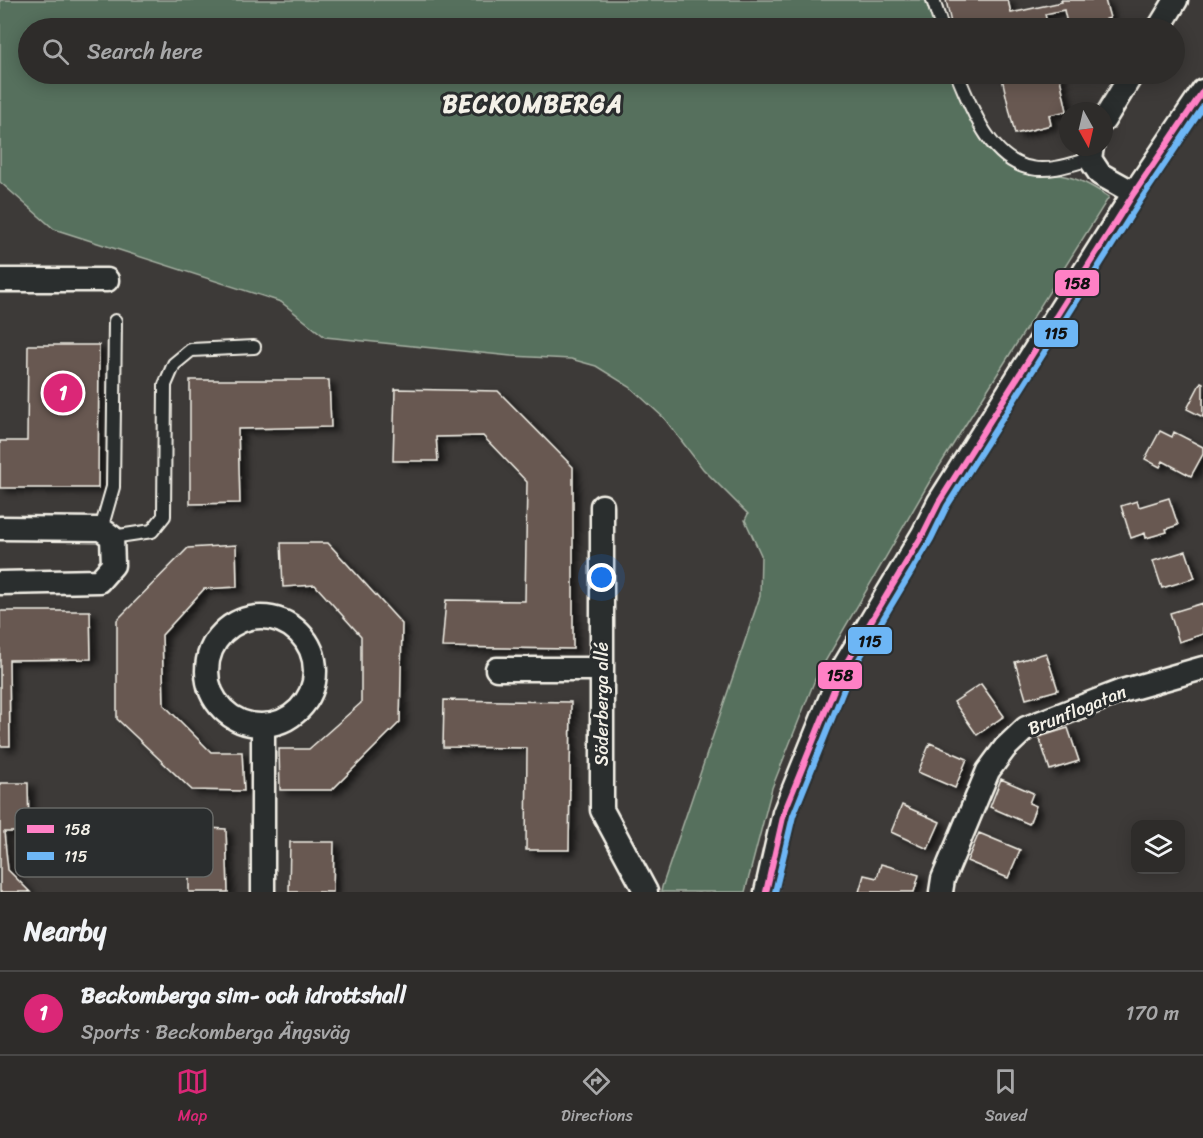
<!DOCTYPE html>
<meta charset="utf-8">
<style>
:root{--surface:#2e2c2a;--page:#363432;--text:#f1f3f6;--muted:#a7a7a8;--line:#494847;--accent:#db2777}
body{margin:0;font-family:Sriracha,sans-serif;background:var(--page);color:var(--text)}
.controls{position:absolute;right:18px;bottom:18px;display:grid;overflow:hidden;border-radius:12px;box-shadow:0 3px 15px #0003}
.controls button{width:54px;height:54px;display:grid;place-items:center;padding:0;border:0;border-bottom:2px solid var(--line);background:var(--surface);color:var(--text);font:30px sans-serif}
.compass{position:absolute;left:1059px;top:102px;width:54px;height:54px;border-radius:50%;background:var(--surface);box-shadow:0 3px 15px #0003;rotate:172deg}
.you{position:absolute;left:602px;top:578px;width:21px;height:21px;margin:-15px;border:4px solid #fff;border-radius:50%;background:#1a73e8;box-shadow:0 0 0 9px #1a73e833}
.badge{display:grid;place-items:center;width:39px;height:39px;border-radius:50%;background:var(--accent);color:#fff;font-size:20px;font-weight:700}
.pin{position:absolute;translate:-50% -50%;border:3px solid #fff;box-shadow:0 2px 6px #0006}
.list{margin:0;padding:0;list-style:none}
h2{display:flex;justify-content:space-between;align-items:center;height:78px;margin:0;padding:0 24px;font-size:26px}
h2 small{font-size:20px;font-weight:400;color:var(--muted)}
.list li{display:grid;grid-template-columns:39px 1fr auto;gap:18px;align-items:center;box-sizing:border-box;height:84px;padding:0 24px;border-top:2px solid var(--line)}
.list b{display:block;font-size:22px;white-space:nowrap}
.list p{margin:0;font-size:20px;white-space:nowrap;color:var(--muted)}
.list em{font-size:20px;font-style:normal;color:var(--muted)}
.icon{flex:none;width:33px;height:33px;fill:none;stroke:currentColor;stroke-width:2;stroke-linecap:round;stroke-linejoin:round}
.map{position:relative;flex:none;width:1203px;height:892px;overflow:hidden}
.search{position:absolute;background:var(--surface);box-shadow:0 3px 15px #0003;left:18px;right:18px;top:18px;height:66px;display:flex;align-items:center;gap:15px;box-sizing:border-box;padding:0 21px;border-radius:33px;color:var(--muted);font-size:22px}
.sheet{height:162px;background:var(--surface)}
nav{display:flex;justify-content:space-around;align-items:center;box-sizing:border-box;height:84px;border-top:2px solid var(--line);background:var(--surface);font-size:16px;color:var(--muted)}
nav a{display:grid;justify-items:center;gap:3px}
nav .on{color:var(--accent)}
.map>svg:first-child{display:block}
.green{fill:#566f5d;stroke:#a5b0a2;stroke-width:1.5}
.building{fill:#685851;stroke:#f4f1e8;stroke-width:1.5;filter:url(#shadow)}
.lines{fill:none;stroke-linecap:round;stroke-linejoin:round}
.service-casing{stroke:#f4f1e8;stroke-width:16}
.minor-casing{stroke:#f4f1e8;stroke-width:27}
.service{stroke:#2a2d2e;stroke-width:12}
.minor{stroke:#2a2d2e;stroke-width:22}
.bus-1-casing{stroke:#2a2d2e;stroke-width:10}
.bus-2-casing{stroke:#2a2d2e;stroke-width:10}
.bus-1{stroke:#ff80c5;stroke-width:6}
.bus-2{stroke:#6db6f5;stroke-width:6}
.labels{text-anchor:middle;stroke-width:6;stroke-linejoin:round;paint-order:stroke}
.street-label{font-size:18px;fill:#f4f1e8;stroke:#2a2d2e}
.district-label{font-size:24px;font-weight:bold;letter-spacing:1.5px;fill:#f4f1e8;stroke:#2a2d2e}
.key{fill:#2a2d2e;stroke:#676866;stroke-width:1.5}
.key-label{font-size:16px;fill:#f4f1e8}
.line-badge{stroke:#2a2d2e;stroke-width:2}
.pale-badge-label{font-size:16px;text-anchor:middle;font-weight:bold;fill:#111}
</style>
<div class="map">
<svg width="1203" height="892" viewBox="0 0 1203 892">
<defs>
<filter id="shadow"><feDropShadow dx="6" dy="4" stdDeviation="3" flood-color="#0009"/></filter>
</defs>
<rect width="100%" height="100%" fill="#3d3a38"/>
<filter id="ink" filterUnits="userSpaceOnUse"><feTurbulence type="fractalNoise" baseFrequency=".0167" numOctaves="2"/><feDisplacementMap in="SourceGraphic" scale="12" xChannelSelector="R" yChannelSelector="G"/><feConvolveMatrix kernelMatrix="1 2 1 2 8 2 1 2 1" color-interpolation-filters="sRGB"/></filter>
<g filter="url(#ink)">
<path class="green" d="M0,0H927L935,28H28V74H950C964,107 986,160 1022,173C1033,177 1047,173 1059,175C1079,178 1092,186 1109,197L930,481L816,677L772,788L745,892H661L662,887L760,596L761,555L745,520L748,514L703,469L664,418L630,387L596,366L571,359L511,356L325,337L281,302L54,229L0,182Z"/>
<path class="building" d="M946,0H1008L1011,13L1062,2L1061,0H1105L1110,18L1106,19L1108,28H1068L1064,10L1045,14L1048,28H952Z
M1001,74H1059L1067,111L1049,115L1051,125L1015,134Z
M28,345H99L98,488H0V441H27Z
M190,380H329L331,427L238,429L240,503L190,504Z
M1201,382L1203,383V417L1187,409Z
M395,389L498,391L573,467V649L442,647L446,600L525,601L527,482L483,436L436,437L438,461H393Z
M1160,431L1172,437L1174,432L1203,447V454L1191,476L1163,461L1160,467L1145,459Z
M1169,498L1178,525L1166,529L1167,532L1146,538L1145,533L1131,538L1121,506L1137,501L1139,507Z
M281,543H328L402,624L400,722L332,790H280L279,749H309L361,703V636L315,585L283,587Z
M236,545L237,587L204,589L162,635L164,705L211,752H242L244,791L192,790L117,719V620L188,548Z
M1186,551L1195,578L1162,588L1153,561Z
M1203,603V634L1179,642L1170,613Z
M0,611H90L91,659L9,660L10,746H0Z
M1046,653L1058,690L1026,699L1015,662Z
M981,684L1004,716L977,735L954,702Z
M444,700L571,702L569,850H526L527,748L443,747Z
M1068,728L1079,761L1050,770L1039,737Z
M930,743L967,759L955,788L918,772Z
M1001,779L1033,793L1029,803L1036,806L1029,824L990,807Z
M0,783H28L29,832H4L8,870L30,892H0Z
M902,805L940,822L928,849L891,832Z
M189,827L226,829L228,892H189Z
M979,833L1020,850L1008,878L967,861Z
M290,842H334L333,892H289Z
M881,864L919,875L914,892H859L864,875L877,878Z"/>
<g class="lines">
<g class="service-casing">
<path id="service" d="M933,0L942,28
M957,74C971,107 990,161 1031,168C1051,172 1072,164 1090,159
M101,529L113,487L115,321
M112,537L152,531L164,516L165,385L174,364L191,350L254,347"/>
</g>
<g class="minor-casing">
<path id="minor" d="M1159,28L1176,0
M1104,120L1132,74
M1092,147L1090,159L1100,174L1134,193
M0,280H107
M602,506V810L646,892
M0,528L101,529L112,537L113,565L99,581L0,583
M207 671a54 54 0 1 1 108 0a54 54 0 1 1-108 0Z
M497,669H602
M263,726V892
M766,892L784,813L842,670L923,534L939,502L1134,193L1203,91
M941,892L943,879L988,771L1005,748L1026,728L1122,691L1203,668"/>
</g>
<use href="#service" class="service"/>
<use href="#minor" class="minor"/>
<g class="bus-1-casing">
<path id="bus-1" d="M766,892L784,813L842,670L923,534L939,502L1134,193L1203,91"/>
</g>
<g class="bus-2-casing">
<path id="bus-2" d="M775,892L793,816L850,674L931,539L947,506L1142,198L1203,107"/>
</g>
<use href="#bus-1" class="bus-1"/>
<use href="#bus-2" class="bus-2"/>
</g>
</g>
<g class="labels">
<g class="street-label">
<text transform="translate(602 704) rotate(-90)" y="6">Söderberga allé</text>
<text transform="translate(1077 710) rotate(-22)" y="6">Brunflogatan</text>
</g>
<g class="district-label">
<text x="533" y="112">BECKOMBERGA</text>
</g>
</g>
<rect x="15" y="808" width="198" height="69" rx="9" class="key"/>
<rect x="27" y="825" width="27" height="8" fill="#ff80c5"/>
<rect x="27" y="852" width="27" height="8" fill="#6db6f5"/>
<g class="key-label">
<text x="64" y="835">158</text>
<text x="64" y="862">115</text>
</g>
<g class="line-badge">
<rect x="1054" y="269" width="46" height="28" rx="6" fill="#ff80c5"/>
<rect x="1033" y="319" width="46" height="29" rx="6" fill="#6db6f5"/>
<rect x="847" y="626" width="46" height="29" rx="6" fill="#6db6f5"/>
<rect x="817" y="661" width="46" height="29" rx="6" fill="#ff80c5"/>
</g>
<g class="pale-badge-label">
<text x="1077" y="289">158</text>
<text x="1056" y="339">115</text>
<text x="870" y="647">115</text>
<text x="840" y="681">158</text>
</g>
</svg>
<div class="controls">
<button><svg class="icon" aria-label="layers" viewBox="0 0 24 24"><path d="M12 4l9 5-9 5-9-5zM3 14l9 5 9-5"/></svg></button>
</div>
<svg class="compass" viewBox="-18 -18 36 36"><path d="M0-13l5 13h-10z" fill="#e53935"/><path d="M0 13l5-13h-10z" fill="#a7a7a8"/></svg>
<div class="you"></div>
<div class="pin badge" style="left:63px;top:393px">1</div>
<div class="search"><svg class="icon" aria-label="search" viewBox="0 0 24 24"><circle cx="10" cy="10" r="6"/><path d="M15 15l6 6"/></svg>Search here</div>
</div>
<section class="sheet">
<h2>Nearby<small></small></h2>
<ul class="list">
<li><span class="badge">1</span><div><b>Beckomberga sim- och idrottshall</b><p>Sports · Beckomberga Ängsväg</p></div><em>170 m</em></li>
</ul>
</section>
<nav>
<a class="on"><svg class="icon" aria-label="map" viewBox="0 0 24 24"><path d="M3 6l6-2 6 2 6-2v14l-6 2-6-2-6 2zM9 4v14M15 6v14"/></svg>Map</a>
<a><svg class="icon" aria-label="directions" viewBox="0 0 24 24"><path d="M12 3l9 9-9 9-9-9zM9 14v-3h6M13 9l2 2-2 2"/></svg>Directions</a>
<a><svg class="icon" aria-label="saved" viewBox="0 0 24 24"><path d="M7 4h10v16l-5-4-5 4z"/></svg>Saved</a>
</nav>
